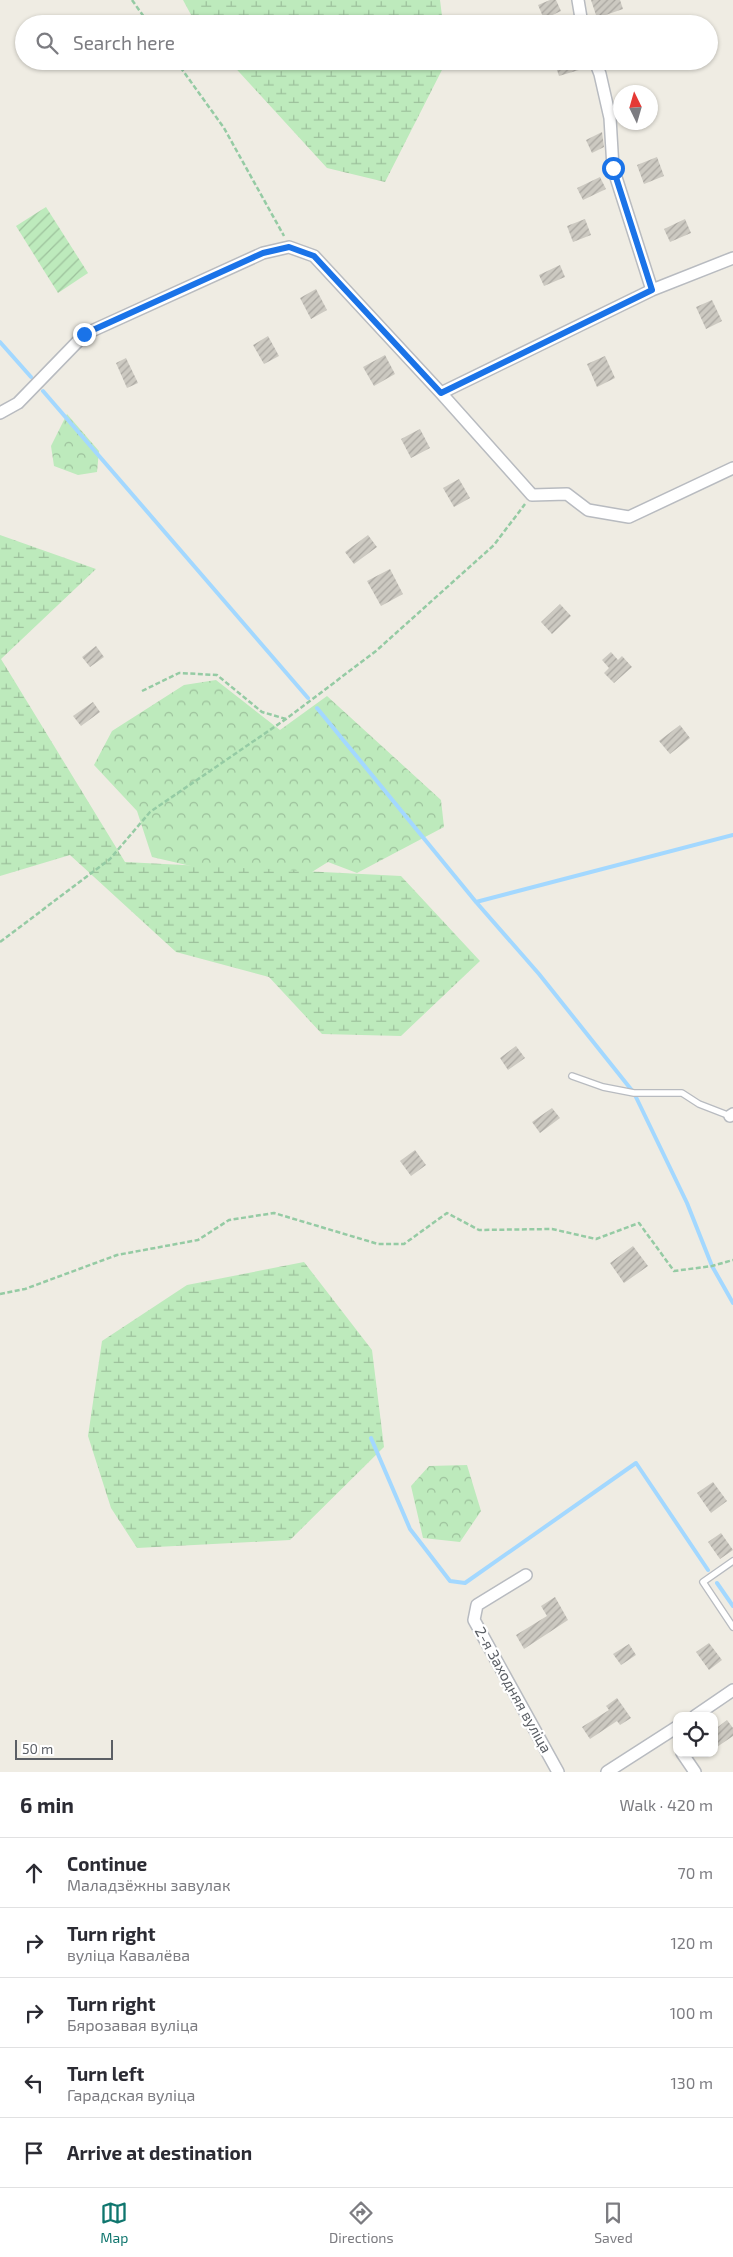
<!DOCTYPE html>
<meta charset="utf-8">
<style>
:root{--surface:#fff;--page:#f2f2f3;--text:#2b2b33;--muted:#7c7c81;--line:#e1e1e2;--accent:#0f766e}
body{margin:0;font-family:"Exo 2",sans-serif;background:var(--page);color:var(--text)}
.controls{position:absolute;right:15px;bottom:15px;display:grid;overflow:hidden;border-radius:10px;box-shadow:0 1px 4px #0004}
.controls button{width:45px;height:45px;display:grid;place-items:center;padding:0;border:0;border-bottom:1px solid var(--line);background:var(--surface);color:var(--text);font:25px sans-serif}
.compass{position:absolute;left:613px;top:85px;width:45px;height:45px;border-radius:50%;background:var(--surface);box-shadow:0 1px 4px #0004;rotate:355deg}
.scale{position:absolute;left:15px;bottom:12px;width:98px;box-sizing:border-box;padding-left:5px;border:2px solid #5b5f65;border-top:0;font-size:14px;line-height:18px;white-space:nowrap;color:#5b5f65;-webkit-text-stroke:4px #fff;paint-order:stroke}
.stop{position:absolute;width:15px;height:15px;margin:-11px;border:4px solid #1a73e8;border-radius:50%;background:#fff}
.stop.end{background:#1a73e8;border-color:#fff;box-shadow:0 1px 5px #0008}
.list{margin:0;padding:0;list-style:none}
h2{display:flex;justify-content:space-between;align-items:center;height:65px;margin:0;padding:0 20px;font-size:21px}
h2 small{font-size:16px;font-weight:400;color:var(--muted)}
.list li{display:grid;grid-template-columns:32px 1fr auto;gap:15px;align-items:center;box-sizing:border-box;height:70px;padding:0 20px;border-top:1px solid var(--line)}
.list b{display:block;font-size:19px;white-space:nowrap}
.list p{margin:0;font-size:16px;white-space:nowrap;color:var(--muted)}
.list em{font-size:16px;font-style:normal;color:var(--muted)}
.icon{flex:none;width:28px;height:28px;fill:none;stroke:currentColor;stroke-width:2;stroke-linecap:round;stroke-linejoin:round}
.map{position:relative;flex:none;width:733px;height:1772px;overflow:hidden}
.search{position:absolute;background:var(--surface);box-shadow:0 1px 4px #0004;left:15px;right:15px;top:15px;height:55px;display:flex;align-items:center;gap:12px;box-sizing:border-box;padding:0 18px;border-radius:28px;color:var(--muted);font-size:19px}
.sheet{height:415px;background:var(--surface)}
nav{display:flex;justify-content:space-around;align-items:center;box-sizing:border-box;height:70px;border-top:1px solid var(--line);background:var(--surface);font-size:14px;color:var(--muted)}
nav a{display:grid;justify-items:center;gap:2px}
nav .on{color:var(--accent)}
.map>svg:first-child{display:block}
.forest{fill:url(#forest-crowns)}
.wetland{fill:url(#wetland-marsh)}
.garden{fill:url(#garden-furrows)}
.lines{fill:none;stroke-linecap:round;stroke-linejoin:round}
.stream{stroke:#a3d8ff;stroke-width:4}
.building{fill:url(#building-hatch)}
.service-casing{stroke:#b8bbc0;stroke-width:8}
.minor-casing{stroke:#b8bbc0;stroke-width:14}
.path{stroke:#95cba4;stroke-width:2.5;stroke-dasharray:5 2.5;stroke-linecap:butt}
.service{stroke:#fff;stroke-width:5.5}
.minor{stroke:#fff;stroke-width:11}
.route{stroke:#1a73e8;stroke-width:6}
.labels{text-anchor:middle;stroke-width:4.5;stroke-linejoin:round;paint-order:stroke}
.street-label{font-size:15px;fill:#5b5f65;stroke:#fff}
</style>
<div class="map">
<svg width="733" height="1772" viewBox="0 0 733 1772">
<defs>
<pattern id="forest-crowns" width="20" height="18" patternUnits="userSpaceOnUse" patternTransform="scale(1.25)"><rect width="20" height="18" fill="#bdeabc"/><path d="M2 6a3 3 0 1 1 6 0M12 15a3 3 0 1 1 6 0" fill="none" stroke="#9dc19c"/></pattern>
<pattern id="wetland-marsh" width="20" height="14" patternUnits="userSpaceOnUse" patternTransform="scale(1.25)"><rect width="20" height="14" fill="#bdeabc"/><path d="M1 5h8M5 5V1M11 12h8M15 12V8" fill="none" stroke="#9dc19c"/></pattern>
<pattern id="garden-furrows" width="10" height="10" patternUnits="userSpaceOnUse" patternTransform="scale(1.25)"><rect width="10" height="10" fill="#bdeabc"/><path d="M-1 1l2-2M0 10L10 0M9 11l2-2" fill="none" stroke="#9dc19c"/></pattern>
<pattern id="building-hatch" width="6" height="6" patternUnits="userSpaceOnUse" patternTransform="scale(1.25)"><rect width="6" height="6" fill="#ccc9c1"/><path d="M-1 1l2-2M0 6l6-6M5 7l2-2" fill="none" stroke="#a9a6a0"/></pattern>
</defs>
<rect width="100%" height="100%" fill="#efece3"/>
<path class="forest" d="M67,414L99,451L97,472L78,475L54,466L51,446Z
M216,680L280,730L327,696L441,800L444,827L357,873L328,862L286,888L152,857L137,811L94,765L112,731L184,685Z
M467,1465L481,1511L460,1542L423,1538L411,1486L429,1466Z"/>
<path class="wetland" d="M183,0H440L443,24H196Z
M229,61H446V62L385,182L327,168Z
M0,535L96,569L1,659L125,862L401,876L480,961L401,1036L322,1034L269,977L176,952L70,855L0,876Z
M304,1262L372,1350L384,1447L290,1540L137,1548L111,1508L88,1436L102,1341L187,1285Z"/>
<path class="garden" d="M46,207L88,273L58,293L16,226Z"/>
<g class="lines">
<path class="stream" d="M0,342L31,377
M43,391L308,698
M317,708L476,902L539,974L634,1093L687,1203L712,1266L733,1303
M476,902L733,835
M371,1438L410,1529L450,1581L465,1583L636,1463L708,1570
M717,1583L733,1606"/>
</g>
<path class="building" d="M550,0H556L561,11L544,19L538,5Z
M591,0H620L623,9L597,18Z
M554,61H577L579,70L559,76Z
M602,132L604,147L592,153L586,140Z
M657,157L664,176L644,184L637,165Z
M600,177L606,189L583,200L577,188Z
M585,219L591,235L573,242L567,226Z
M685,219L691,233L670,242L664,229Z
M560,265L565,277L544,286L539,275Z
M316,289L327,310L311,319L300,298Z
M712,300L722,321L706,329L696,307Z
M268,336L279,356L264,364L253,345Z
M385,355L395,374L374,386L363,367Z
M605,356L615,378L597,387L587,364Z
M126,358L138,383L127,388L116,363Z
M420,429L430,448L411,458L401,439Z
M459,479L470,498L454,507L443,488Z
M368,535L377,547L354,564L345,552Z
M390,569L403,594L381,606L367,581Z
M560,604L571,616L552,634L541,622Z
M96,646L104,657L90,667L82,657Z
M611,652L618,660L622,656L632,667L614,683L604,673L609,668L602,660Z
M93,702L100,712L81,726L73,716Z
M680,725L690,738L670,754L659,741Z
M516,1046L525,1058L508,1070L500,1058Z
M552,1108L560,1118L540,1133L532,1122Z
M415,1150L426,1165L411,1176L400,1161Z
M633,1246L648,1266L624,1283L610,1263Z
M713,1482L727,1501L711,1513L697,1493Z
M721,1533L733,1550L720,1559L708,1542Z
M555,1597L568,1620L524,1649L516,1635L547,1616L541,1606Z
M709,1643L722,1660L709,1670L696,1652Z
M629,1644L636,1655L621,1665L613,1654Z
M617,1698L631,1718L620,1725L617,1721L590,1739L582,1727L609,1710L606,1706Z
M727,1720L733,1728V1736L714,1749V1730Z"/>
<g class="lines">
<g class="service-casing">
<path id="service" d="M572,1076L603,1087L634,1093H682L699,1104L730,1116
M733,1561L703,1582L733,1627"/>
</g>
<g class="minor-casing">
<path id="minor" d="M578,0L582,24
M595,61L600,74L610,118L613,168L652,290
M441,393L652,290L733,258
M0,413L18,403L85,334L263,253L289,247L314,256L441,393L532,495L567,494L588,510L629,517L733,468
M730,1116L733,1114
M526,1575L477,1605L474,1620L558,1772
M695,1716L733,1690
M682,1753L695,1772
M607,1772L677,1727"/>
</g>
<path class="path" d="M132,0L149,24
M176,61L224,128L284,236
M142,691L179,673L217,675L262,712L286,719
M0,942L110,859L150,812L286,719L376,651L494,545L525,504
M0,1294L25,1289L117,1255L198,1240L229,1220L274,1213L378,1244H404L447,1213L479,1230L552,1229L596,1239L639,1223L674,1271L712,1266L733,1260"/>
<use href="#service" class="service"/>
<use href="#minor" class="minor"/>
</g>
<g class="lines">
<path class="route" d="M84,334L263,253L289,247L314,256L441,393L652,290L613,168"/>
</g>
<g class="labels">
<g class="street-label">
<text transform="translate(513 1690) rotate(61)" y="5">2-я Заходняя вуліца</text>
</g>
</g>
</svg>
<div class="controls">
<button><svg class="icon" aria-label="locate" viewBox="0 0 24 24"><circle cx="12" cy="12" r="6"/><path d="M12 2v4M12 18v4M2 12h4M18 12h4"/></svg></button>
</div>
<svg class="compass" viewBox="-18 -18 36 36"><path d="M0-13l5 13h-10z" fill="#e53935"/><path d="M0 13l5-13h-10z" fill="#7c7c81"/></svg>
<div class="scale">50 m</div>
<div class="stop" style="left:613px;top:168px"></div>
<div class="stop end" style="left:84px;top:334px"></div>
<div class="search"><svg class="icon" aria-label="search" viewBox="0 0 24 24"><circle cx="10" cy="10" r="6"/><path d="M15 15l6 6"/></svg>Search here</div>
</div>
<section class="sheet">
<h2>6 min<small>Walk · 420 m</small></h2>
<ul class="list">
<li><svg class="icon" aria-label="ahead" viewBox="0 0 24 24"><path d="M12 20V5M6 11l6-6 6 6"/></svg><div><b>Continue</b><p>Маладзёжны завулак</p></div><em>70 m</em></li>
<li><svg class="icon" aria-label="right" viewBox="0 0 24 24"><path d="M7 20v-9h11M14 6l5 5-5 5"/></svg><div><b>Turn right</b><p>вуліца Кавалёва</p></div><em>120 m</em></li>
<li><svg class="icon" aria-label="right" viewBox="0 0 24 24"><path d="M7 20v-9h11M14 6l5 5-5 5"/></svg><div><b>Turn right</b><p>Бярозавая вуліца</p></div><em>100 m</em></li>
<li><svg class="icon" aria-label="left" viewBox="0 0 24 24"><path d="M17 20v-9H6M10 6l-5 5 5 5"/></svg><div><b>Turn left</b><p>Гарадская вуліца</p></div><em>130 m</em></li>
<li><svg class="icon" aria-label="arrive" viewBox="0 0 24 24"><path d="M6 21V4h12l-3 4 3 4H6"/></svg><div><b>Arrive at destination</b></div></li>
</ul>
</section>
<nav>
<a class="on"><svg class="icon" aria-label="map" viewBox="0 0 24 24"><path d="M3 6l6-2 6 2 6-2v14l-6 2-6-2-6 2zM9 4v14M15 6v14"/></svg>Map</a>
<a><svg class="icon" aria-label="directions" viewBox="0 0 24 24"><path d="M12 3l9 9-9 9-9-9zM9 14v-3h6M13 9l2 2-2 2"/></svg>Directions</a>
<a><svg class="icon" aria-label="saved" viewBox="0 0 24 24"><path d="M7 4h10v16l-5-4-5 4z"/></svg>Saved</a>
</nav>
